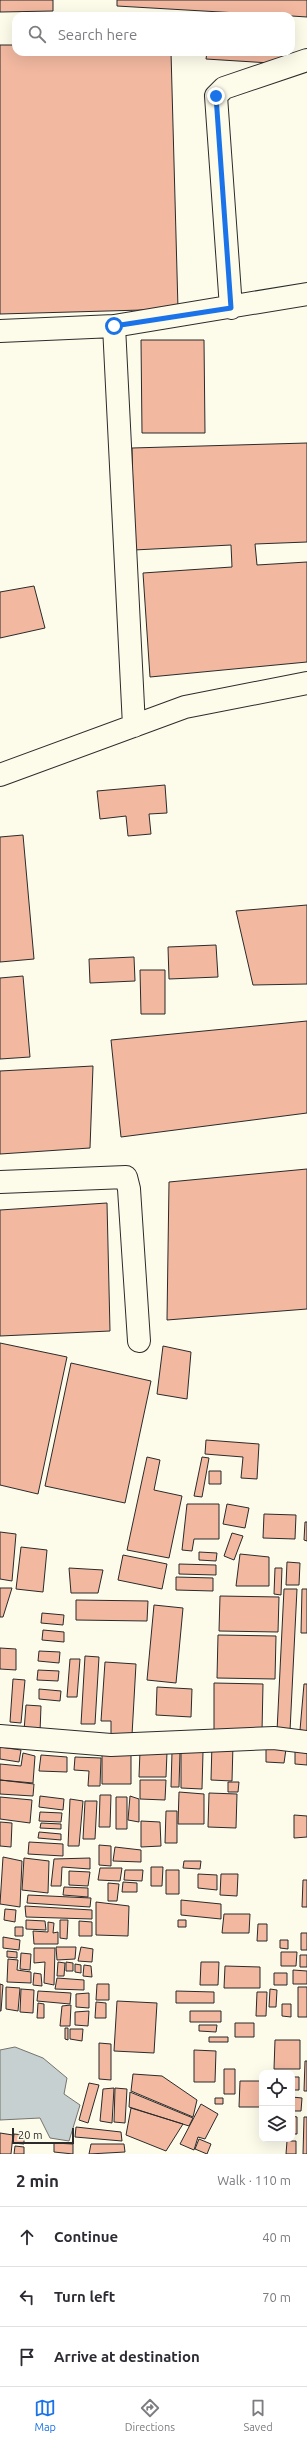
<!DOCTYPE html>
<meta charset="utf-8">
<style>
:root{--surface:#fff;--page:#f2f2f3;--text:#2b2b33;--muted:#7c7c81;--line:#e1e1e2;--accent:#1a73e8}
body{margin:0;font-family:Ubuntu,sans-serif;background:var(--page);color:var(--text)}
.controls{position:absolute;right:12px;bottom:12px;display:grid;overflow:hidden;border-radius:8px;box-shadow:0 4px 16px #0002}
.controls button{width:36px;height:36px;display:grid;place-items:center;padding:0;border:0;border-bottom:1px solid var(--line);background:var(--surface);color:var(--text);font:20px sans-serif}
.scale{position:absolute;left:12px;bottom:10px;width:62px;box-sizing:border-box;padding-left:4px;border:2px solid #2b2b2b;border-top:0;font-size:11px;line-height:14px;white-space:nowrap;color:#2b2b2b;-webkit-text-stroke:3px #fdfbea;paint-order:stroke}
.stop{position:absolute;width:12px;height:12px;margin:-9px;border:3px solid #1a73e8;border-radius:50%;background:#fff}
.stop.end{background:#1a73e8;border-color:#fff;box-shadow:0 1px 4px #0008}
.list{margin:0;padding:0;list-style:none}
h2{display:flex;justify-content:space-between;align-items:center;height:52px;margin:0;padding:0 16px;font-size:17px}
h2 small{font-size:13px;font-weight:400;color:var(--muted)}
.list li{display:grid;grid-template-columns:26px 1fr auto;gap:12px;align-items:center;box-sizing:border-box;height:60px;padding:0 16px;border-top:1px solid var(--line)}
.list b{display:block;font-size:15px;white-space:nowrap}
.list em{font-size:13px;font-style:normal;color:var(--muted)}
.icon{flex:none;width:22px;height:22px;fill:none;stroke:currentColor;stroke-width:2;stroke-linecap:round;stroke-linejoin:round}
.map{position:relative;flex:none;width:307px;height:2154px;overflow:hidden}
.search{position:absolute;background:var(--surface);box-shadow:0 4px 16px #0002;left:12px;right:12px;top:12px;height:44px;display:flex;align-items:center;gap:10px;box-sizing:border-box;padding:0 14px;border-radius:12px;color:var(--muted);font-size:15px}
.sheet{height:232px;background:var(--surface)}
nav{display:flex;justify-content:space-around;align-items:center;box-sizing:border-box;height:56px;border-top:1px solid var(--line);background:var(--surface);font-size:11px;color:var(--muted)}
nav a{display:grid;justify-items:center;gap:2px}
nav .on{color:var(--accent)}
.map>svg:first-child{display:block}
.water{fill:#c7d0d0;stroke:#74746e}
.building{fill:#f2b8a0;stroke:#2b2b2b}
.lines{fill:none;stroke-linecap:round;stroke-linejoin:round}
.minor-casing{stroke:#2b2b2b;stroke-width:24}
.minor{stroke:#fdfbea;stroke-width:22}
.route{stroke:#1a73e8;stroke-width:5}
</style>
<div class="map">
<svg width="307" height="2154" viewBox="0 0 307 2154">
<rect width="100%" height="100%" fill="#fdfbea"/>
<path class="water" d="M15,2047L43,2058L67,2078L64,2094L80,2105L69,2141L50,2138L40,2118L0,2120V2050Z"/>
<path class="building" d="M0,0H53V11L0,12Z
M117,0H307V17L261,14L238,16V13L117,6Z
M0,45H16V52H171L178,309L0,314Z
M207,52H287L286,64L206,59Z
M141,340H204L205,433H142Z
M307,443V542L255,544L257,565L307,562V662L150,677L143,573L232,567L231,545L134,550L132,448Z
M34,586L45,628L0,638V592Z
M165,785L167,813L149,814L151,834L128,836L126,816L100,819L97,791Z
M23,835L34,959L0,962V837Z
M307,905V984L253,985L236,911Z
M216,945L218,977L169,979L168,947Z
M134,957L135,981L90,983L89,959Z
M140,970H165V1014H141Z
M23,976L30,1057L0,1059V978Z
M307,1021V1113L121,1137L111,1040Z
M93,1066L90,1148L0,1154V1071Z
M307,1169V1309L167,1320L169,1182Z
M107,1203L110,1331L0,1336V1210Z
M0,1343L67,1357L38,1494L0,1485Z
M163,1346L191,1352L187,1399L157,1394Z
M71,1363L151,1381L125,1503L45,1486Z
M206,1440L259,1444L257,1479L241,1478L243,1457L205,1454Z
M147,1457L160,1460L154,1490L182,1496L169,1558L127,1550Z
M202,1457L209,1458L202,1497L194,1496Z
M209,1471H221V1484H209Z
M187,1504H219V1539H194L192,1551L182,1550Z
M227,1504L249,1508L245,1528L223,1524Z
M264,1514L296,1515L295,1539L263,1538Z
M305,1522H307V1541L304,1540Z
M0,1532L16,1534L12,1581L0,1579Z
M232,1533L243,1536L234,1560L224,1556Z
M21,1547L47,1550L43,1592L16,1589Z
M199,1552L217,1553L216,1561L199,1560Z
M240,1554L269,1557V1586H236Z
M123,1555L167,1564L162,1589L118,1580Z
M287,1562L300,1563L299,1585H286Z
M179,1564L216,1565V1575L179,1574Z
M69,1568L103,1570L98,1593H71Z
M275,1568H282L281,1595L274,1594Z
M176,1577L213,1578V1591L176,1590Z
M0,1588H12L3,1617H0Z
M284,1589H297L290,1731H277Z
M302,1589H307V1633H301Z
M220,1596L279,1597L278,1632L219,1631Z
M76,1600L148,1601L147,1621L76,1620Z
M154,1605L183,1608L176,1683L147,1680Z
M42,1613L64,1615L63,1625L41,1623Z
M43,1630L64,1632V1642L42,1640Z
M218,1635L276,1636L275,1679L217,1678Z
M0,1648L16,1649V1670L0,1669Z
M39,1651L60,1652L59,1663L38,1661Z
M85,1656L99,1657L95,1724H81Z
M70,1659H80L77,1697H67Z
M105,1662L136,1664L132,1735L111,1736V1721H101Z
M38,1670L59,1671L58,1681L37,1680Z
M13,1679L25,1680L21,1723L10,1722Z
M214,1683L263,1684L262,1731L214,1732Z
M304,1684H307V1731L300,1730Z
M157,1687L192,1689L191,1717L156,1715Z
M39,1689L61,1691L60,1701L39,1699Z
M26,1705L41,1706L40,1732L24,1731Z
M212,1743L233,1744L232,1781L211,1780Z
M295,1745L307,1746V1765L295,1764Z
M0,1747L21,1750L19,1762L0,1759Z
M266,1747L286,1749L284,1763L266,1762Z
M102,1749L131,1750V1784H102Z
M140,1751L167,1752L166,1777H139Z
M172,1752H180L179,1787H171Z
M181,1752H203L202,1789L181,1788Z
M23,1753L35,1756L33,1783L0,1780V1764L21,1766Z
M41,1755L67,1757V1772L39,1771Z
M75,1757L101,1758L100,1786H88L89,1771L74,1770Z
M0,1780L34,1784L33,1796L0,1794Z
M140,1780H166L165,1800L140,1799Z
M228,1782H239L238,1792H228Z
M179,1792L204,1794V1824H178Z
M209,1793L237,1794L236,1828L208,1827Z
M100,1795H111L110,1827H99Z
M40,1796L64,1799L63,1810L39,1807Z
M130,1796L139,1799V1822L128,1820Z
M0,1797L32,1800L30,1823L0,1819Z
M116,1797H127V1829H116Z
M70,1799L83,1801L79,1846H68Z
M85,1801H97L95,1839H83Z
M166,1811H177V1843H165Z
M40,1812L62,1813L61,1822L39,1821Z
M294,1815L307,1816V1837L294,1838Z
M141,1821L160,1822L161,1846L141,1847Z
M0,1822L12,1823L11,1847L0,1846Z
M41,1823L61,1824V1829L40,1828Z
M39,1832L61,1834V1840L38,1838Z
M29,1842L63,1844V1856L28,1854Z
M99,1845L111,1846V1866L99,1865Z
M115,1847L141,1850V1862L113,1861Z
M3,1857L22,1861L20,1907L0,1904Z
M24,1858L49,1861L48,1893L22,1890Z
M90,1858V1869L62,1867L61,1886H51L54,1859Z
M184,1861H201L200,1869L183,1868Z
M151,1867H163L162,1886H151Z
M100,1868H122L120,1881L98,1880Z
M125,1870H143L142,1881L124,1880Z
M166,1870H179V1894H166Z
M69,1871L90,1872L88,1886L69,1885Z
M198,1874L217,1875V1890L198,1888Z
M221,1874H238L237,1896L220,1895Z
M303,1880H307V1907H302Z
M123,1882L137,1883V1892H122Z
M108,1883L119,1884L117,1901H108Z
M64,1887L88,1888V1897L63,1895Z
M28,1895L91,1898L90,1907L27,1903Z
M181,1900L221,1904V1919L181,1915Z
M96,1902L129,1906L128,1936L96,1935Z
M25,1906L92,1910V1919L26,1917Z
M5,1909L16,1910L15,1922L4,1920Z
M224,1914H250L249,1933H222Z
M26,1920L45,1921L46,1930L26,1929Z
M60,1920H68L67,1939L60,1938Z
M178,1920H186V1927H178Z
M79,1921L92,1922V1936H79Z
M48,1922L54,1923L53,1933L58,1932V1944H34L33,1931L48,1932Z
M258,1924H267V1941H257Z
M15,1927H23V1936H15Z
M301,1933H307V1950H301Z
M3,1937L20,1940L19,1950L3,1948Z
M280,1940H288V1949L280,1948Z
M56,1947H76L75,1959L57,1960Z
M81,1947L93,1949L92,1962L78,1961Z
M34,1948H55L54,1985L44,1983L45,1962L34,1963Z
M7,1951L17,1952V1958L7,1957Z
M281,1952H297L296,1966H281Z
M21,1953L31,1954L30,1970L20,1969Z
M300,1955H307V1967H300Z
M8,1959L18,1960L17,1970L31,1972V1983L7,1982Z
M58,1962L65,1963L64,1976H57Z
M66,1962L73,1963V1971H66Z
M201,1962H219L218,1985H200Z
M75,1964L81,1965V1973L75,1972Z
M84,1965L91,1966L92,1977L83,1976Z
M225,1966L260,1967V1988H224Z
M293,1970L307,1971V1984H293Z
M34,1973L41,1974L42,1986L33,1985Z
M274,1973H287V1985H274Z
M57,1978L84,1980V1990L55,1989Z
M0,1984L3,1985L1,2011H0Z
M97,1984H109V2000H96Z
M6,1987L20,1988L18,2011L6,2009Z
M298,1987H307V2017H298Z
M21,1989L34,1990L33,2013L20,2012Z
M270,1989L277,1990L276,2007H269Z
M38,1991L71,1993L70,2004L37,2001Z
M176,1991L214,1992V2003H176Z
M257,1992H267L266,2016H256Z
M89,1993V2008L76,2007V1994Z
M117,2001L157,2003L154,2053L114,2051Z
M96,2002L106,2003V2018H95Z
M38,2003L44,2004V2018H37Z
M282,2004H291V2017L282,2016Z
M71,2005L70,2026H60L62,2006Z
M89,2011L88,2026L75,2025V2012Z
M190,2011H221V2022H190Z
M235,2023H254V2037H235Z
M199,2025H217L216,2032L199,2031Z
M65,2028H68V2040L65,2039Z
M70,2029H83L82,2041L70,2039Z
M209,2037H228V2042H209Z
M275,2040H300V2069H274Z
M99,2043L111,2044V2080L99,2079Z
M194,2050L216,2051L215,2082H194Z
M305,2061H307V2091H304Z
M224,2069H235V2094H224Z
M133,2074L162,2076L197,2100L193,2117L131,2091Z
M292,2077H299V2090H292Z
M240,2081H262V2107H239Z
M89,2083L99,2085L88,2123L79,2120Z
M114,2088L112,2123L100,2121L103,2089Z
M115,2088L127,2089L125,2123L114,2122Z
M130,2092L193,2118L189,2126L129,2107Z
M292,2097L302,2098L301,2111H292Z
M215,2098H223V2104H215Z
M201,2104L218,2114L205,2139L198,2137L194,2150L180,2144Z
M131,2108L183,2124L166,2151L126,2135Z
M292,2116L297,2117V2134H292Z
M304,2117H307V2154H303Z
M76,2127L121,2132L122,2141L75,2137Z
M0,2133L13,2135L11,2154H0Z
M14,2134L24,2135V2144L13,2143Z
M199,2139L211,2144L207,2154L195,2149Z
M287,2141H296V2154H286Z
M54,2143L73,2144V2154L54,2152Z
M91,2144H124L125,2152L89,2154Z
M15,2146L24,2147V2154H14Z"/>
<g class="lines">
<g class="minor-casing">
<path id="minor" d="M231,308L216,96L224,88L307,60
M114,326L134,726
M0,331L114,326L307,294
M0,775L185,707L307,683
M0,1182L126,1177L129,1189L139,1341
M0,1736L111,1745L274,1738L307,1742"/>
</g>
<use href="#minor" class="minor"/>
</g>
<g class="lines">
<path class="route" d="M114,326L231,308L216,96"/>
</g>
</svg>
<div class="controls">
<button><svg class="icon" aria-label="locate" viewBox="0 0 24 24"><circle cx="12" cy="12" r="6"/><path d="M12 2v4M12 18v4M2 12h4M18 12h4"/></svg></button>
<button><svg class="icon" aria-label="layers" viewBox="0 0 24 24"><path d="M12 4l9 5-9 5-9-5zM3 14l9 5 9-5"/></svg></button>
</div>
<div class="scale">20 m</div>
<div class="stop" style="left:114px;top:326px"></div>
<div class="stop end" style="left:216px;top:96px"></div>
<div class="search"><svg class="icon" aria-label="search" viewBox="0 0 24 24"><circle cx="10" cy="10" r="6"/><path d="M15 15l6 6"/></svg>Search here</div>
</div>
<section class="sheet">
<h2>2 min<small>Walk · 110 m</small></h2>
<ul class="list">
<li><svg class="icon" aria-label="ahead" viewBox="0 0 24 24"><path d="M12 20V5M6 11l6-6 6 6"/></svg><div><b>Continue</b></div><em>40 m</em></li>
<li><svg class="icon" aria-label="left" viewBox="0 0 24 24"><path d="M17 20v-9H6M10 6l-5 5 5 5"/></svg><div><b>Turn left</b></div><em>70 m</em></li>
<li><svg class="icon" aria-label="arrive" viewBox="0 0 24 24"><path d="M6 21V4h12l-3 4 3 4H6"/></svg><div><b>Arrive at destination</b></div></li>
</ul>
</section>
<nav>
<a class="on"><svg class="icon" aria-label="map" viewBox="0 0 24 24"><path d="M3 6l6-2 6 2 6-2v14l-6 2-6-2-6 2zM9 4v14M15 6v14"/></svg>Map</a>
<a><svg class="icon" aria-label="directions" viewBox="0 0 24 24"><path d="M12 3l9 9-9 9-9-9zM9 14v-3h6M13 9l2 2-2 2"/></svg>Directions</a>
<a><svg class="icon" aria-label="saved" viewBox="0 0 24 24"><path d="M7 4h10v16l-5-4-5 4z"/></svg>Saved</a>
</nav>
